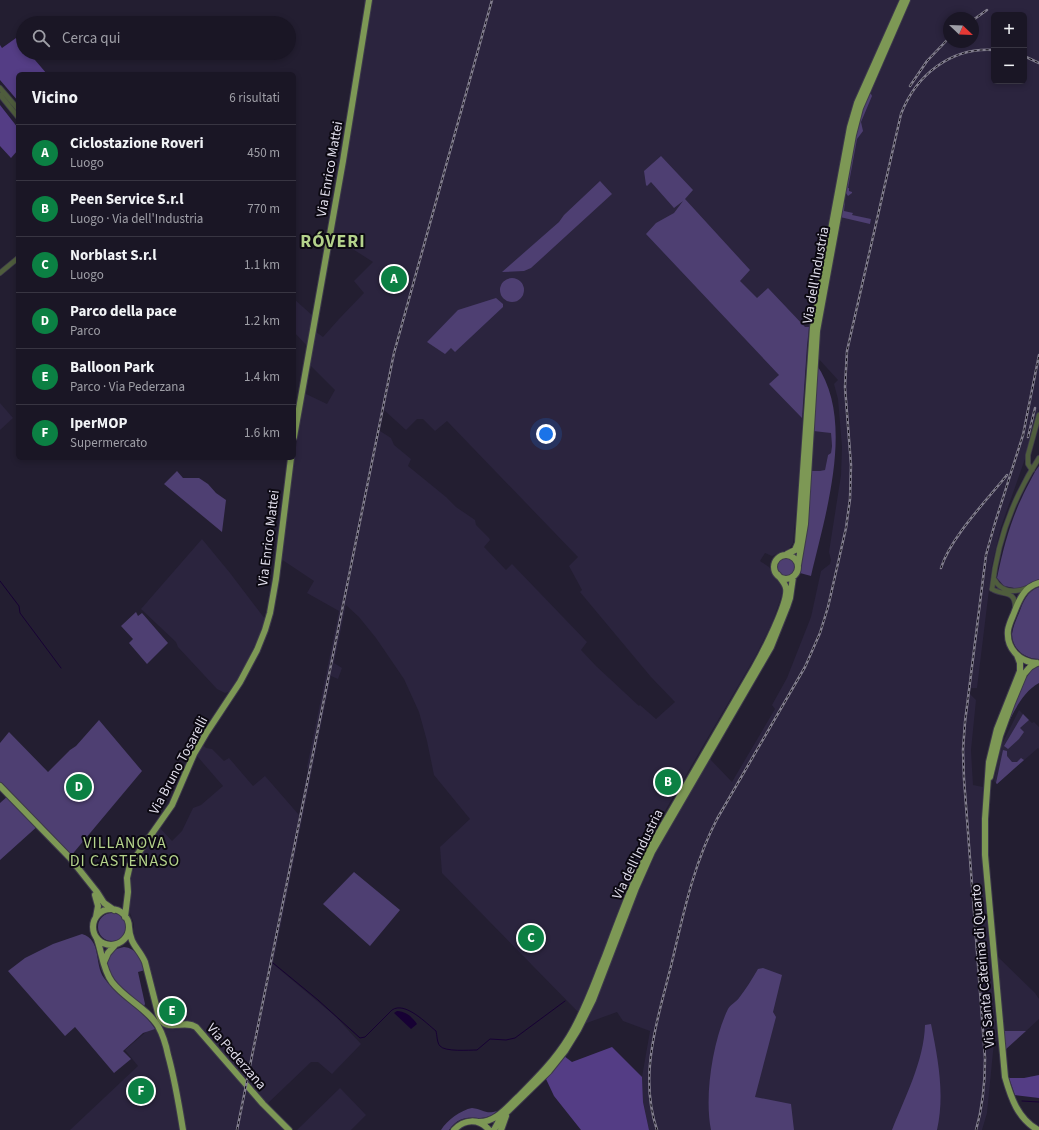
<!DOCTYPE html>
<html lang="it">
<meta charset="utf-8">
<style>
:root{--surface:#1a1625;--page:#231f2d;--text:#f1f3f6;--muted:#9f9fa7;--line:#383542;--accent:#0b8043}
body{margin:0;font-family:"Source Sans 3",sans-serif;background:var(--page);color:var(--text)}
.controls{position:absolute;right:12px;top:12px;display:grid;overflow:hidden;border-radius:6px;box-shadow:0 2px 6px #0003}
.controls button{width:36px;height:36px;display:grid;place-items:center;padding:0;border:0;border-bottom:1px solid var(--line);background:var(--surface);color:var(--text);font:20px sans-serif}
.compass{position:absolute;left:943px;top:12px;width:36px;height:36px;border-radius:50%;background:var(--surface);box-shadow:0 2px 6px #0003;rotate:113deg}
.you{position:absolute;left:546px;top:434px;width:14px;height:14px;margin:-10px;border:3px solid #fff;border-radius:50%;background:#1a73e8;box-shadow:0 0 0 6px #1a73e833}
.badge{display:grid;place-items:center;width:26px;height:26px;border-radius:50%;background:var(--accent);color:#fff;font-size:13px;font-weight:700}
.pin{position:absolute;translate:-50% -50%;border:2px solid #fff;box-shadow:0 1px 4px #0006}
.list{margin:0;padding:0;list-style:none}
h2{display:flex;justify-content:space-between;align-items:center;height:52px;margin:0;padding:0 16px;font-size:17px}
h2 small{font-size:13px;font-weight:400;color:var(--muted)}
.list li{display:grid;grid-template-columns:26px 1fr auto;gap:12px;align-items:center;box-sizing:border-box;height:56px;padding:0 16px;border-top:1px solid var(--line)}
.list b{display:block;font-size:15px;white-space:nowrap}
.list p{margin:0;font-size:13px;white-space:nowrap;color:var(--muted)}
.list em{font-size:13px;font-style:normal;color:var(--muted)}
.icon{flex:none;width:22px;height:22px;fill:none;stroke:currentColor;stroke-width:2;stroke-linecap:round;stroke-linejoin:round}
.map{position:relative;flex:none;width:1039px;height:1130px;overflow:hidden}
.search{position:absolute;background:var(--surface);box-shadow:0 2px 6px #0003;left:16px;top:16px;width:280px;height:44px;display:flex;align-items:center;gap:10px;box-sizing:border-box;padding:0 14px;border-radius:22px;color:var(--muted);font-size:15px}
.panel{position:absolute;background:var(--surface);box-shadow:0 2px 6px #0003;left:16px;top:72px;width:280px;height:388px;border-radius:6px}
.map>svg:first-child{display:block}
.built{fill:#2b243e;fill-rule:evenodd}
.green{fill:#4e3f72}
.forest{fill:#543d85}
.water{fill:#170134}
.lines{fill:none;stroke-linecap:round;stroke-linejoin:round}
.stream{stroke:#170134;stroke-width:1}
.minor-casing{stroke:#3d394b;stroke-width:6}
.major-casing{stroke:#3d394b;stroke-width:8}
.minor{stroke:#4f5d3d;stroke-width:4.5}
.major{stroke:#7d9855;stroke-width:6}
.rail-casing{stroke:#827e8e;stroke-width:2.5}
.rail{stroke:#0c0912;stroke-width:1;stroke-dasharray:3;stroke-linecap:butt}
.labels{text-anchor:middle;stroke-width:4;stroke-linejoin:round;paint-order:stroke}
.street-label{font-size:14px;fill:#dfdcea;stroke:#0c0912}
.quarter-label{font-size:16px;letter-spacing:1px;fill:#b4d28b;stroke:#0c0912}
.district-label{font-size:18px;font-weight:bold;letter-spacing:1px;fill:#b4d28b;stroke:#0c0912}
</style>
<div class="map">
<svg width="1039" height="1130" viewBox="0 0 1039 1130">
<rect width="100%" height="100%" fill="#231e31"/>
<path class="built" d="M364,0H899L853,104L846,134L807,346L798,491L793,543L789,549L772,556L765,553L760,561L769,567L784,589L772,623L755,657L655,828L625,895L587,996L579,1013L442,873L440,847L470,819L434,775L427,741L419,712L404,679L376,638L359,617L346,605L334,663L342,668L338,679L331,676L273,964L336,1017L361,1044L332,1074L318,1062H311L267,1104L292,1130H70L138,1066L125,1050L146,1032L161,1015L149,965L133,937L134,924L130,913L129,908L131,896V876L139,856L160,828L172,841L182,831L193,808L201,805L223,786L197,756L203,745L206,748L212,749L224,761L229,758L253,786L265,776L299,815L308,769L307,767L339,611L307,593L314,581L281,559L293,467L304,393L327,404L335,390L310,365L316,332L323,337L339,319L364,293L354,281L373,262L334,237L335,232L334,229L341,192L335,188L364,12ZM384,410L406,430L417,419H423L435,431L447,421L578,557L569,566L582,590L580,592L651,677L675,702L656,719L640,705L639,706L596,666L581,650L587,642L512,564L506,570L484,547L490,540L489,538L476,525L475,520L456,507L446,497L408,466L411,459L394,445L391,438L380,431Z
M910,0H1039V408L1032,439L1001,527L992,565L977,688H971L970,694L976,700L971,750L972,768L973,785L983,787L981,827L983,876L997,1041L994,1042L987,1113L982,1130H649L643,1102L642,1077L650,1031L623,1021L617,1012L584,1024L633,901L654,854L709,758L732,782L775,709L772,705L787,678L811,617L821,571L830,564L831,560L829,552L841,475L842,447L838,399L834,384L838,380L817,357L819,330L823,303L862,110ZM994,15H1024V81H994ZM949,18H973V42H949Z
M294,299L313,316L308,347L294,332Z
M0,403L13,418L0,430Z
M813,431L831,432L832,446L831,453L828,455L826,466L825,470L823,471H810Z
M202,539L230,573L265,619L258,638L246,664L235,684L231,691L225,693L217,689L178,647L176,642L141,609Z
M1019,710L1032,723L1034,722L1039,727V749L1038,748L997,784L994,781L1001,746Z
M996,955L1035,993L1039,999V1019L1026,1031H1004Z
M340,1088L366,1115L351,1130H297Z"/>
<path class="green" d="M870,94H871L872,96L861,122L863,131L857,139L848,188H849V191L852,192V193L848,196L846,193V186L857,127L865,103Z
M661,156L693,190L685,199L750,270L740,281L757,298L768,288L805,327H809L807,346L802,418L769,384L779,375L646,234L656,223L674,213L683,201L674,208L651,182L647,186L646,185L644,171Z
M600,181L612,194L531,268L524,271L502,272L559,222L564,215Z
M845,201L844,211L853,213L852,215L871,219L870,224L840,217Z
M500 290a12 12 0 1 1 24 0a12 12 0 1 1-24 0Z
M496,298L503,304V307L455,352L451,348L445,354L427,342L458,310Z
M816,364C856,420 825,515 811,576L800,573L810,471H820L825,470L828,455L831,453L832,446L831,433L813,431Z
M1039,466V579L1020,589L1004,586L997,578C1004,545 1011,518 1027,487C1031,480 1034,472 1039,466Z
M177,471L183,478H199L208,484L216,493L226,500L222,532L164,484Z
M776 567a10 10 0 1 1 20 0a10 10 0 1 1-20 0Z
M1039,587V659C1025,659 1012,649 1012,634C1013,627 1016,620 1019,613C1023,602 1027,591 1039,587Z
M136,612L138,616L142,613L168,643L147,664L129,643L133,639L121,626Z
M1039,666V683C1021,693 1014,713 1004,730L1026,678L1033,668Z
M1023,714L1029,720L1020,728L1024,732L1019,739L1008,749L1004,746Z
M99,720L142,771L70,857L40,824L0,860V803L9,795L0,785V743L9,732L48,772L70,750L76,746Z
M1003,750L1007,751V756L1012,762H1017L1021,758L1024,760L997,784L996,783Z
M354,872L400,910L370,946L323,904Z
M98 927a14 14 0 1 1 28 0a14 14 0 1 1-28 0Z
M82,934C102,940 94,964 104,978C118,998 142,1008 155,1029L143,1033L123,1051L131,1059L114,1073L75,1027L65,1036L8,971L25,958L53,944Z
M124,947C136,948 142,959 145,970L138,972L145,1004L144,1006C131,999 95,968 112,952C115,949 120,948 124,947Z
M763,968L782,975L773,1012L776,1017L755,1097L791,1104L794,1130H711C704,1096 713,1040 728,1009C731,1004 736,1002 739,998C746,989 752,979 758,969Z
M931,1024C938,1059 945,1094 937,1130H892C905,1097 924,1061 925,1025Z
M1004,1031H1026L1005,1050Z
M472,1108C483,1109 486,1115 497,1111C481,1127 465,1107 449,1130H441C447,1120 461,1110 472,1108Z"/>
<path class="forest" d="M16,38L23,46V53H29L47,74H18V101L0,80V45L2,48Z
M0,105L18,128V150L11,158L0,146Z
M612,1047L642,1077L643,1102L649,1130H581L554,1096L546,1079L564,1056L572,1062Z
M1039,1075V1098L1015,1095L1009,1078H1024Z"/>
<path class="water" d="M397,1011C407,1012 411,1016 417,1024L411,1029L394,1013Z"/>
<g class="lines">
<path class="stream" d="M0,581L19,606L20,613L61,668
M273,963L318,1000L360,1038L365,1037L392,1010C405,1001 426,1023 436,1031C437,1035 437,1043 440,1046C445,1052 469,1050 477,1050L490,1039L506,1040L515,1038L565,1001
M1022,1101L1039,1102"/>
<g class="minor-casing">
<path id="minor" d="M0,88L18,109
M0,95L18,117
M0,273L18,258
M1032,470L1028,464V455L1039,415
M994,579C1001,592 1014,593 1027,588
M992,589C997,542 1013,498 1039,458
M992,589C1002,596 1016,589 1015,608"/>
</g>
<g class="major-casing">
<path id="major" d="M294,437L343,161L369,0
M787,554L795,550L798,543L813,327L850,127L857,103L903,0
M774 567a12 12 0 1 1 24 0a12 12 0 1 1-24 0Z
M798,565L805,524L817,331L853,135L860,108L907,0
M1017,655L1020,663V671L997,729L989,762L985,819V855L1005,1077C1011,1098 1018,1119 1038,1130
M1037,663C1020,662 1006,649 1008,630C1009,624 1012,618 1014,613C1019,600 1024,587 1039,583
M990,777L1000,736L1012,703L1024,674L1030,667L1037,663
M0,786L70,858L97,892L104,903L114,910
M95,895L98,906L96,917
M93 927a18 18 0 1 1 36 0a18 18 0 1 1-36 0Z
M125,917L128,892L127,878L130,865L172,805L194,754L207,732L240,682L257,650L265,630L270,613L276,579L291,458
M129,927C130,945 139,948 145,962L158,1013C165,1036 182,1018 196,1027L263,1104L289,1130
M97,939C102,953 103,970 112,982C125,999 147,1008 158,1026C163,1035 166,1045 168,1055C175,1080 179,1105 183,1130
M104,962L108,953L115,945
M479,1122C496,1122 506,1108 518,1097C537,1078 555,1060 569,1037C584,1013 593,986 604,959C620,917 635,874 658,834L754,668C762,654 789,602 786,588C785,583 781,579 778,575
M454,1130C464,1119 479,1118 489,1130
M494,1130L500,1119L549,1071L565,1051L578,1030L593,1000L636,888L652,852L771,647L787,607L790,598L793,577
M501,1130L506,1116"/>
</g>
<use href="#minor" class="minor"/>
<use href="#major" class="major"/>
<g class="rail-casing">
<path id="rail" d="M973,20L987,10
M1024,56L1039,63
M910,86L927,61L949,38
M1028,437L1035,408
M941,568C950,538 987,500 1007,475
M237,1130L394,353L492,0
M657,1130C650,1109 648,1086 650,1064C653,1031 663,998 671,966C683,916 693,865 717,819L805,667L820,633L828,607L846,528L850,499L851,465L845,387L847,351L901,114C916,75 951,47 994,50
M976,1130C983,1106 985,1083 985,1058L964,779L963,750L965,722L986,555L995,523L1023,435L1039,355"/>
</g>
<use href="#rail" class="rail"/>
</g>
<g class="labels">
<g class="street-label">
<text transform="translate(329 169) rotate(-80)" y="5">Via Enrico Mattei</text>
<text transform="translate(815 275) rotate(-80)" y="5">Via dell'Industria</text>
<text transform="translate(268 538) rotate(-83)" y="5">Via Enrico Mattei</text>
<text transform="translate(178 765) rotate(-62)" y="5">Via Bruno Tosarelli</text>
<text transform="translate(637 854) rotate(-64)" y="5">Via dell'Industria</text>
<text transform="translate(982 966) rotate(-95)" y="5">Via Santa Caterina di Quarto</text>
<text transform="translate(237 1056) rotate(49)" y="5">Via Pederzana</text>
</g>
<g class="quarter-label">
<text x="125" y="848">VILLANOVA<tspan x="125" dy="18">DI CASTENASO</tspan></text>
</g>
<g class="district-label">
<text x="333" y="247">RÓVERI</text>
</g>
</g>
</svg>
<div class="controls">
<button>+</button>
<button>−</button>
</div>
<svg class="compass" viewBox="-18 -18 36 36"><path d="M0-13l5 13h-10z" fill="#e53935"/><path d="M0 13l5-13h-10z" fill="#9f9fa7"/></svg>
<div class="you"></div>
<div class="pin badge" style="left:394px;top:279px">A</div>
<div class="pin badge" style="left:668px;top:782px">B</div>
<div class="pin badge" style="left:531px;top:938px">C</div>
<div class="pin badge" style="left:79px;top:787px">D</div>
<div class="pin badge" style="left:172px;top:1011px">E</div>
<div class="pin badge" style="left:141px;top:1091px">F</div>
<div class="search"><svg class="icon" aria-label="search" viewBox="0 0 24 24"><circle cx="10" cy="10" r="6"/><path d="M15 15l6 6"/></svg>Cerca qui</div>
<section class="panel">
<h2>Vicino<small>6 risultati</small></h2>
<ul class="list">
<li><span class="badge">A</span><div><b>Ciclostazione Roveri</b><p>Luogo</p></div><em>450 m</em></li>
<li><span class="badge">B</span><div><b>Peen Service S.r.l</b><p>Luogo · Via dell'Industria</p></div><em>770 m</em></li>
<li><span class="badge">C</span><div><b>Norblast S.r.l</b><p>Luogo</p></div><em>1.1 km</em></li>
<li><span class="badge">D</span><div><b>Parco della pace</b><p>Parco</p></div><em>1.2 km</em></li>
<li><span class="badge">E</span><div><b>Balloon Park</b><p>Parco · Via Pederzana</p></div><em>1.4 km</em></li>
<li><span class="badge">F</span><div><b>IperMOP</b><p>Supermercato</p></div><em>1.6 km</em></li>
</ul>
</section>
</div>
